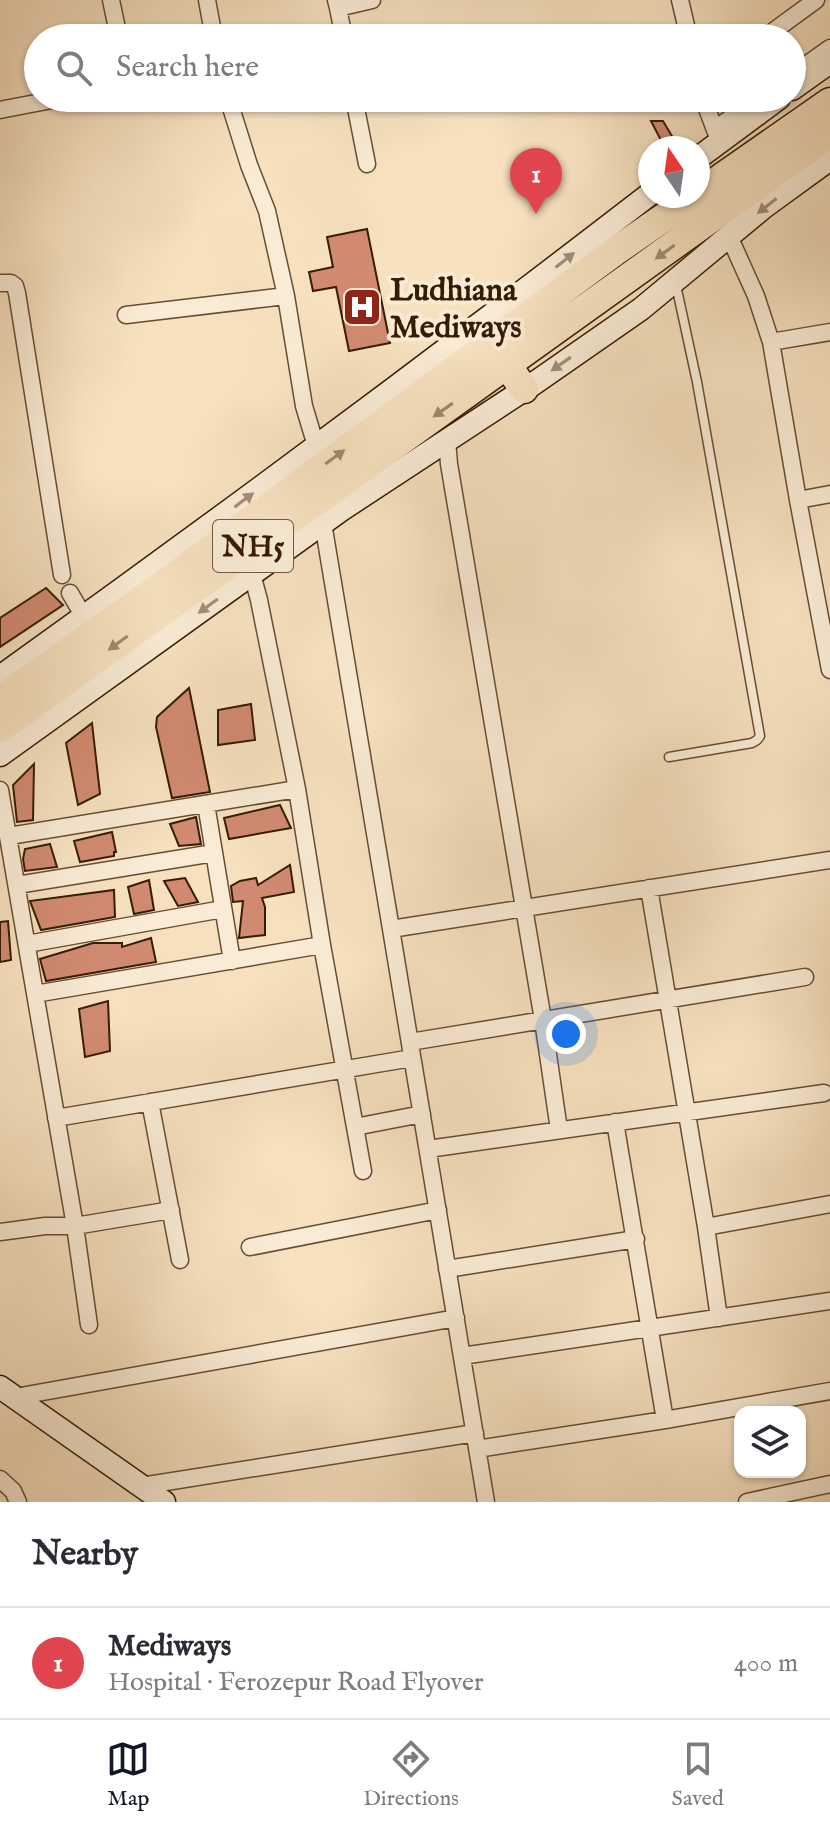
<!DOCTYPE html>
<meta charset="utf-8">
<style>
:root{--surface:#fff;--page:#f7f7f7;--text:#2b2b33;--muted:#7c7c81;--line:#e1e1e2;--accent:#111827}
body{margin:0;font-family:"IM FELL English",serif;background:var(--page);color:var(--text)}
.controls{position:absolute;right:24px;bottom:24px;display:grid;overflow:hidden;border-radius:16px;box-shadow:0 2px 6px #0004}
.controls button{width:72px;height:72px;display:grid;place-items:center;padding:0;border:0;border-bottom:2px solid var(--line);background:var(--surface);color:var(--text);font:40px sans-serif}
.compass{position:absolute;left:638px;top:136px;width:72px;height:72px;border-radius:50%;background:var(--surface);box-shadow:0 2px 6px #0004;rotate:347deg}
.you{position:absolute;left:566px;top:1034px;width:28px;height:28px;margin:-20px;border:6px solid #fff;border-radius:50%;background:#1a73e8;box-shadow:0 0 0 12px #1a73e833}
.badge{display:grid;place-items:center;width:52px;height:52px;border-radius:50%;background:var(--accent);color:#fff;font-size:26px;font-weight:700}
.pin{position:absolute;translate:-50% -66px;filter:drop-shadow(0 2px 4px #0008)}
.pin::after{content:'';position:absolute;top:42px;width:28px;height:24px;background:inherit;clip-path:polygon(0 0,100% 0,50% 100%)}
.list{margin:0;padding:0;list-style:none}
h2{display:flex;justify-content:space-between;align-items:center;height:104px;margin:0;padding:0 32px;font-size:34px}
h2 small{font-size:26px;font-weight:400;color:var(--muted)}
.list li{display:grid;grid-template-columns:52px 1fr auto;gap:24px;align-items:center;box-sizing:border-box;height:112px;padding:0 32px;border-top:2px solid var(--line)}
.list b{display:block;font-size:30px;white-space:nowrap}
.list p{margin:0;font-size:26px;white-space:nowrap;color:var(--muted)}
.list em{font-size:26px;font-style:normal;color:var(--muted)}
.icon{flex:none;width:44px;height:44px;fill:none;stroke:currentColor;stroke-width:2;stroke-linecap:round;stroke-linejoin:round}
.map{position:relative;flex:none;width:830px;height:1502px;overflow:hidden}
.search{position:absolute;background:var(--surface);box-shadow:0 2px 6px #0004;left:24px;right:24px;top:24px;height:88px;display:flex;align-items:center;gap:20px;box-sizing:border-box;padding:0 28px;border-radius:44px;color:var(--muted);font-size:30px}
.sheet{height:216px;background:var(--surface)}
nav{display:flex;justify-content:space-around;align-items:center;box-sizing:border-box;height:112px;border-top:2px solid var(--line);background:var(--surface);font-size:22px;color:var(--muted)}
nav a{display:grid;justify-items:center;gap:4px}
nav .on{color:var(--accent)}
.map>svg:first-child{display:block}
.building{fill:#d18a70;stroke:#361c04;stroke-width:2}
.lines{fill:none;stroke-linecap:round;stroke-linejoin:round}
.lane-casing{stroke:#664d32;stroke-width:11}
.street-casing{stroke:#664d32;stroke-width:19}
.secondary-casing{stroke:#361c04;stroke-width:25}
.highway-casing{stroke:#361c04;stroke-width:31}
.lane{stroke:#f9ebd5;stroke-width:8}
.street{stroke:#f9ebd5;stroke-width:16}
.secondary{stroke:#f9ebd5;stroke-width:22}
.highway{stroke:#f6e0be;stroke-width:28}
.oneway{fill:#a18e77}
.oneway2{fill:#a0886a}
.labels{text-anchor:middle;stroke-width:8;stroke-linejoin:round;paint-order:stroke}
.shield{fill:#f9ebd5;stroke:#705a43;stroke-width:2}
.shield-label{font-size:30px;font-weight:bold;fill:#361c04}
.poi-label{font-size:32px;font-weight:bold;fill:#361c04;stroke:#f9ebd5;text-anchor:start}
</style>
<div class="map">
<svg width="830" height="1502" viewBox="0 0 830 1502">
<rect width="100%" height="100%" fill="#f6e0be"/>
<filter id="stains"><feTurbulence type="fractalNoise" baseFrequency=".0025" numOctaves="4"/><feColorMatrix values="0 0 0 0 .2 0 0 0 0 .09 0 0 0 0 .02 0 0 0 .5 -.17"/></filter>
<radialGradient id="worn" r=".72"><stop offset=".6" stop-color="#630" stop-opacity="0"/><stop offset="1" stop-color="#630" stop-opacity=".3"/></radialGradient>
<path class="building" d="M651,121H663L679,148H665Z
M367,229L390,343L349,351L336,287L313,291L309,272L333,267L327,237Z
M46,588L63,605L0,647V618Z
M189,688L210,792L172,798L156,727L157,717Z
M251,704L255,740L218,745V710Z
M92,723L100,794L78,805L66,743Z
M34,764L33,820L17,822L13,785Z
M280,805L291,828L229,839L224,818Z
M196,817L201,844L179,846L170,824Z
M112,832L116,852H114V856L80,862L74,841Z
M50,844L57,867L25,871L23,859L25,849Z
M290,865L294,892L262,898L265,907V935L239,938L243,901L233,902L231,886L240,881L256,878L258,885Z
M185,878L198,902L178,906L164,881Z
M149,880L154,910L134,914L128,887Z
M114,890L115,917L41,930L30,901Z
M8,921L11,960L0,962V922Z
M151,938L156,962L46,981L40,959L93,943H122V947Z
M108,1001L110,1051L85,1057L79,1009Z"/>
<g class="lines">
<g class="lane-casing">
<path id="lane" d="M669,757L752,743L757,740L760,736L697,382L676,285"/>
</g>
<g class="street-casing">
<path id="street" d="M111,0L119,38
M207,0L214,38
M336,0L338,8L372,0
M680,0L689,38
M338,8L344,38
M764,38L816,0
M792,75L830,48
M228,98L249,165L267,211L286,296L304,406L316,446
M354,98L367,164
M703,98L718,138
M0,110L62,98
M715,129L759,98
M729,236L756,296L771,342L798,500L830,670
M0,283H11L15,286L17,293L62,575
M126,315L286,296
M771,342L830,332
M447,440L449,464L543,1020L559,1130
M798,500L830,494
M323,523L391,929
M70,593L84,617
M0,790L75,1226L89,1325
M206,804L232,961
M9,836L297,789
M17,885L214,853
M649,888L706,1227L719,1318
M27,944L223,909
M322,945L363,1171
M35,994L322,945L297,789L259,600L252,574
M410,1042L805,977
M150,1102L180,1260
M56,1118L412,1058
M615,1122L665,1420
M355,1127L422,1114
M428,1149L824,1093
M706,1227L830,1204
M0,1232L45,1226H75L171,1210
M250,1247L438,1210
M447,1269L636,1239
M462,1356L830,1301
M15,1397L456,1318
M477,1449L665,1420L830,1391
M0,1479L13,1491L18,1502
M141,1486L475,1433
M486,1502L391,929L830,860
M747,1502L830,1484"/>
</g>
<g class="secondary-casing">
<path id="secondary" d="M792,89L830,62
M698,158L779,98
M0,677C219,520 436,359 650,194
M0,755L341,510L536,382L641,309L764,207L830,159
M0,1387L164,1502"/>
</g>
<g class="highway-casing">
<path id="highway" d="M698,194L830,102
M507,365L524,389
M0,700L168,581L617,250L695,196
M0,728L830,133"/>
</g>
<use href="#lane" class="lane"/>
<use href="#street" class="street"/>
<use href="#secondary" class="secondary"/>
<use href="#highway" class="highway"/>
</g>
<defs><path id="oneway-solid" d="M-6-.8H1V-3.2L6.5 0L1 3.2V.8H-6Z" transform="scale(2)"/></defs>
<g class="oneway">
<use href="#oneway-solid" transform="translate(767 206) rotate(142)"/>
<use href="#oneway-solid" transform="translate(565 260) rotate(-38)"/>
<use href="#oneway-solid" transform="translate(561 364) rotate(145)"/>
<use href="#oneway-solid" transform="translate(244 500) rotate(-37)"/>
<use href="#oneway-solid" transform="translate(208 606) rotate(144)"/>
</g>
<g class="oneway2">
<use href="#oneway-solid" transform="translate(665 252) rotate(144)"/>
<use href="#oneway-solid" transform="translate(443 410) rotate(145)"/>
<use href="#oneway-solid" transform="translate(335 457) rotate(-36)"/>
<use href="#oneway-solid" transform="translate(118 643) rotate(144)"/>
</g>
<defs>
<g id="hospital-square" transform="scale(2)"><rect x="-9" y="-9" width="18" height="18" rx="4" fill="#8f2418" stroke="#f9ebd5"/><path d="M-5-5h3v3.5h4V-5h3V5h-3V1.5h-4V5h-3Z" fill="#fff"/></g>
</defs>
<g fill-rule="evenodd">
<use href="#hospital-square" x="362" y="307"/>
</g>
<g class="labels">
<rect class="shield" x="213" y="520" width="80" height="52" rx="6"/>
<g class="shield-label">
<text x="253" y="556">NH5</text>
</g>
<g class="poi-label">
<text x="390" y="300">Ludhiana<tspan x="390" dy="37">Mediways</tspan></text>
</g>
</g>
<rect width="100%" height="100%" filter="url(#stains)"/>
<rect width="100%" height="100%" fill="url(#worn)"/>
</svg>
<div class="controls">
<button><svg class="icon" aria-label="layers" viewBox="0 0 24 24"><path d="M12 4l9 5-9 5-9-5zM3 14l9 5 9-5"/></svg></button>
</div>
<svg class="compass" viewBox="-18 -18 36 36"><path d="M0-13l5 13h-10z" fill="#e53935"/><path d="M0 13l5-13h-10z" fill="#7c7c81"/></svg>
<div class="you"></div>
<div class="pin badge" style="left:536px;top:214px;background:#e0444e">1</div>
<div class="search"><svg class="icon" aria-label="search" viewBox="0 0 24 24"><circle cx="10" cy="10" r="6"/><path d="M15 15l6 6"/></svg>Search here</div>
</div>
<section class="sheet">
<h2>Nearby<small></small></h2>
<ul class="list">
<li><span class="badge" style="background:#e0444e">1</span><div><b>Mediways</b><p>Hospital · Ferozepur Road Flyover</p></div><em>400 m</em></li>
</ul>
</section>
<nav>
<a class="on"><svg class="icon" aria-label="map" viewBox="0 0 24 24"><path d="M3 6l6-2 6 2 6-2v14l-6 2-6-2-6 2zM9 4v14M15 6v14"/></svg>Map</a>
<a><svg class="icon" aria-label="directions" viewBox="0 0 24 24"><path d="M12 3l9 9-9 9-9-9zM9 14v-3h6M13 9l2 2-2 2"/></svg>Directions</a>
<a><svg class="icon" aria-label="saved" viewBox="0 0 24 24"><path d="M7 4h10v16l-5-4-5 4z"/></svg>Saved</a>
</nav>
